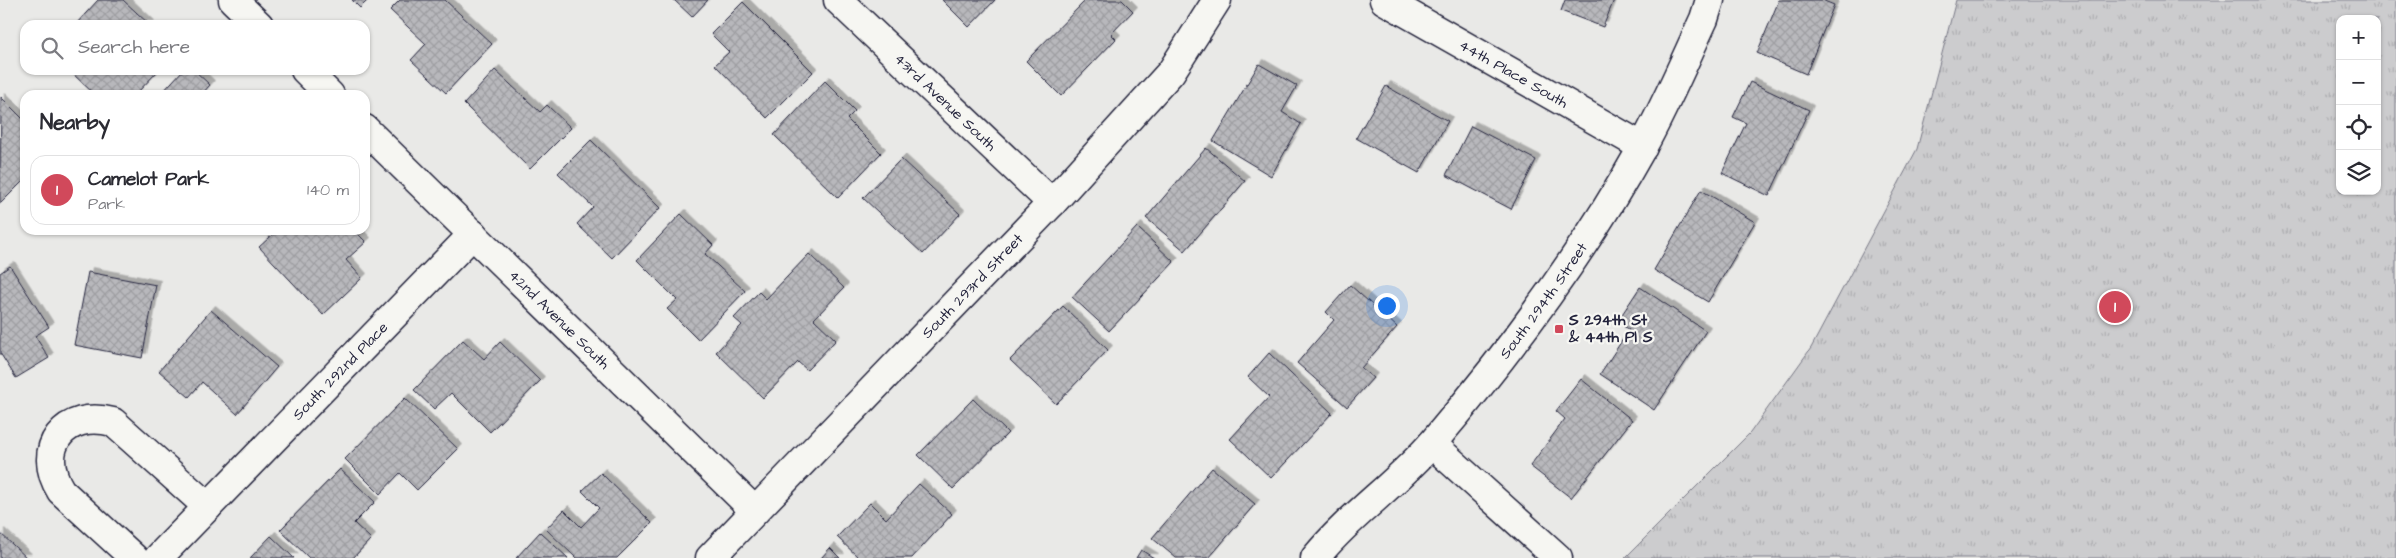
<!DOCTYPE html>
<meta charset="utf-8">
<style>
:root{--surface:#fff;--page:#f7f7f7;--text:#2b2b33;--muted:#7c7c81;--line:#e1e1e2;--accent:#d1495b}
body{margin:0;font-family:"Architects Daughter",sans-serif;background:var(--page);color:var(--text)}
.controls{position:absolute;right:15px;top:15px;display:grid;overflow:hidden;border-radius:10px;box-shadow:0 1px 4px #0004}
.controls button{width:45px;height:45px;display:grid;place-items:center;padding:0;border:0;border-bottom:1px solid var(--line);background:var(--surface);color:var(--text);font:25px sans-serif}
.you{position:absolute;left:1386px;top:305px;width:18px;height:18px;margin:-12px;border:4px solid #fff;border-radius:50%;background:#1a73e8;box-shadow:0 0 0 8px #1a73e833}
.badge{display:grid;place-items:center;width:32px;height:32px;border-radius:50%;background:var(--accent);color:#fff;font-size:16px;font-weight:700}
.pin{position:absolute;translate:-50% -50%;border:2px solid #fff;box-shadow:0 1px 5px #0006}
.list{margin:0;padding:0;list-style:none}
h2{display:flex;justify-content:space-between;align-items:center;height:65px;margin:0;padding:0 20px;font-size:21px}
h2 small{font-size:16px;font-weight:400;color:var(--muted)}
.list li{display:grid;grid-template-columns:32px 1fr auto;gap:15px;align-items:center;box-sizing:border-box;height:70px;margin:0 10px 10px;padding:0 10px;border:1px solid var(--line);border-radius:15px}
.list b{display:block;font-size:19px;white-space:nowrap}
.list p{margin:0;font-size:16px;white-space:nowrap;color:var(--muted)}
.list em{font-size:16px;font-style:normal;color:var(--muted)}
.icon{flex:none;width:28px;height:28px;fill:none;stroke:currentColor;stroke-width:2;stroke-linecap:round;stroke-linejoin:round}
.map{position:relative;flex:none;width:2396px;height:558px;overflow:hidden}
.search{position:absolute;background:var(--surface);box-shadow:0 1px 4px #0004;left:20px;top:20px;width:350px;height:55px;display:flex;align-items:center;gap:12px;box-sizing:border-box;padding:0 18px;border-radius:15px;color:var(--muted);font-size:19px}
.panel{position:absolute;background:var(--surface);box-shadow:0 1px 4px #0004;left:20px;top:90px;width:350px;height:145px;border-radius:15px}
.map>svg:first-child{display:block}
.park{fill:url(#park-tufts);stroke:#777784;fill-rule:evenodd}
.building{fill:url(#building-cross-hatch);stroke:#22223b;filter:url(#shadow)}
.lines{fill:none;stroke-linecap:round;stroke-linejoin:round}
.minor-casing{stroke:#22223b;stroke-width:31}
.minor{stroke:#f6f6f2;stroke-width:28}
.poi-dot{fill:#d1495b;stroke:#f6f6f2;stroke-width:2}
.labels{text-anchor:middle;stroke-width:4.5;stroke-linejoin:round;paint-order:stroke}
.street-label{font-size:15px;fill:#22223b;stroke:#f6f6f2}
.poi-label{font-size:15px;font-weight:bold;fill:#22223b;stroke:#f6f6f2;text-anchor:start}
</style>
<div class="map">
<svg width="2396" height="558" viewBox="0 0 2396 558">
<defs>
<pattern id="park-tufts" width="24" height="20" patternUnits="userSpaceOnUse" patternTransform="scale(1.25)"><rect width="24" height="20" fill="#ccccce"/><path d="M3 7l-1-3M5 7V3M7 7l1-3M15 17l-1-3M17 17v-4M19 17l1-3" fill="none" stroke="#afafb2"/></pattern>
<pattern id="building-cross-hatch" width="8" height="8" patternUnits="userSpaceOnUse" patternTransform="scale(1.25)"><rect width="8" height="8" fill="#b8b8bc"/><path d="M0 0l8 8M0 8l8-8" fill="none" stroke="#9e9ea2"/></pattern>
<filter id="shadow"><feDropShadow dx="4.5" dy="-4.5" stdDeviation="0" flood-color="#0004"/></filter>
</defs>
<rect width="100%" height="100%" fill="#e9e9e7"/>
<filter id="ink" filterUnits="userSpaceOnUse"><feTurbulence type="fractalNoise" baseFrequency=".02" numOctaves="2"/><feDisplacementMap in="SourceGraphic" scale="10" xChannelSelector="R" yChannelSelector="G"/><feConvolveMatrix kernelMatrix="1 2 1 2 8 2 1 2 1" color-interpolation-filters="sRGB"/></filter>
<g filter="url(#ink)">
<path class="park" d="M1956,0H2396V558H1625L1750,433L1811,348L1917,149ZM2340,19H2377V191H2340Z"/>
<path class="building" d="M98,0H123L150,25H75Z
M352,0H368L360,8Z
M400,0H445L492,44L446,93L411,60L426,44L390,10Z
M674,0H708L692,17Z
M942,0H995L969,27Z
M1086,0H1122L1133,11L1111,34L1116,39L1061,96L1026,61Z
M1565,0H1614L1603,27L1561,11Z
M1779,0H1822L1834,5L1806,74L1757,53Z
M743,2L813,72L767,118L715,65L729,52L711,34Z
M1259,64L1297,86L1282,112L1301,124L1271,176L1213,141Z
M75,70H159L135,95H95L72,73Z
M183,70H194L210,85L201,95H160Z
M495,70L540,112L547,105L571,128L530,169L464,104Z
M825,81L855,111L847,119L881,153L838,198L774,135Z
M1750,82L1809,110L1769,196L1722,173L1746,123L1733,117Z
M1386,86L1448,121L1419,173L1356,138Z
M1,97L25,121V179L0,204Z
M1471,126L1536,160L1511,209L1446,175Z
M591,140L660,208L612,258L577,224L593,207L558,173Z
M1206,148L1245,181L1185,251L1146,218Z
M901,159L960,214L923,254L863,198Z
M1701,190L1755,222L1708,302L1654,270Z
M681,214L713,245L705,254L745,291L698,340L667,309L677,300L637,260Z
M1137,227L1174,262L1109,331L1072,297Z
M278,230H354L366,242L346,260L362,278L323,315L259,247Z
M809,254L844,288L814,319L836,340L807,370L798,362L763,398L716,352L742,325L734,318L759,292L766,299Z
M10,266L49,327L35,336L49,358L16,378L0,353V273Z
M88,272L156,285L142,358L74,345Z
M1350,285L1397,327L1361,368L1373,378L1347,407L1297,363L1334,320L1326,312Z
M1640,287L1706,331L1654,410L1600,374L1629,330L1617,322Z
M1063,306L1108,350L1056,404L1010,360Z
M211,310L277,367L237,414L202,382L189,397L159,371Z
M463,340L484,359L500,342L540,381L490,432L451,393L434,409L414,390Z
M1269,353L1332,413L1271,478L1230,439L1269,397L1248,377Z
M1581,379L1632,420L1571,498L1530,466L1565,419L1556,411Z
M405,398L458,449L417,490L400,473L380,494L345,459Z
M973,399L1008,433L953,489L918,455Z
M1212,468L1255,504L1209,558H1176L1152,538Z
M340,469L375,502L354,523L371,539L353,558H309L280,530Z
M601,473L652,523L617,558H576L546,529L564,510L581,527L599,508L582,491Z
M919,484L952,514L912,558H859L837,537L870,503L886,519Z
M540,532L568,558H516Z
M0,533L27,558H0Z
M271,536L294,558H250Z
M830,548L840,558H821Z
M1141,550L1154,558H1136Z"/>
<g class="lines">
<g class="minor-casing">
<g id="minor">
<path d="M233,0L259,25"/>
<path id="s1" d="M838,0L1052,203"/>
<path id="s2" d="M1384,0L1643,147"/>
<path d="M305,70L330,95"/>
<path id="s3" d="M365,129L755,511"/>
<path d="M1432,444L1558,558"/>
<path d="M134,558L61,491C34,448 65,409 113,422L208,507"/>
<path id="s4" d="M158,558L473,234"/>
<path id="s5" d="M710,558L1052,203L1171,72L1217,0"/>
<path id="s6" d="M1315,558C1350,515 1398,483 1434,441C1512,349 1583,254 1642,148C1665,107 1684,62 1704,19L1710,0"/>
</g>
</g>
<use href="#minor" class="minor"/>
</g>
</g>
<rect class="poi-dot" x="1554" y="324" width="10" height="10" rx="2.5"/>
<g class="labels">
<g class="street-label">
<text dy="5" stroke="none"><textPath href="#s2" startOffset="149">44th Place South</textPath></text>
<text dy="5" stroke="none"><textPath href="#s1" startOffset="148">43rd Avenue South</textPath></text>
<text dy="5" stroke="none"><textPath href="#s5" startOffset="378">South 293rd Street</textPath></text>
<text dy="5" stroke="none"><textPath href="#s6" startOffset="345">South 294th Street</textPath></text>
<text dy="5" stroke="none"><textPath href="#s3" startOffset="272">42nd Avenue South</textPath></text>
<text dy="5" stroke="none"><textPath href="#s4" startOffset="261">South 292nd Place</textPath></text>
</g>
<g class="poi-label">
<text x="1569" y="325">S 294th St<tspan x="1569" dy="17">&amp; 44th Pl S</tspan></text>
</g>
</g>
</svg>
<div class="controls">
<button>+</button>
<button>−</button>
<button><svg class="icon" aria-label="locate" viewBox="0 0 24 24"><circle cx="12" cy="12" r="6"/><path d="M12 2v4M12 18v4M2 12h4M18 12h4"/></svg></button>
<button><svg class="icon" aria-label="layers" viewBox="0 0 24 24"><path d="M12 4l9 5-9 5-9-5zM3 14l9 5 9-5"/></svg></button>
</div>
<div class="you"></div>
<div class="pin badge" style="left:2115px;top:307px">1</div>
<div class="search"><svg class="icon" aria-label="search" viewBox="0 0 24 24"><circle cx="10" cy="10" r="6"/><path d="M15 15l6 6"/></svg>Search here</div>
<section class="panel">
<h2>Nearby<small></small></h2>
<ul class="list">
<li><span class="badge">1</span><div><b>Camelot Park</b><p>Park</p></div><em>140 m</em></li>
</ul>
</section>
</div>
